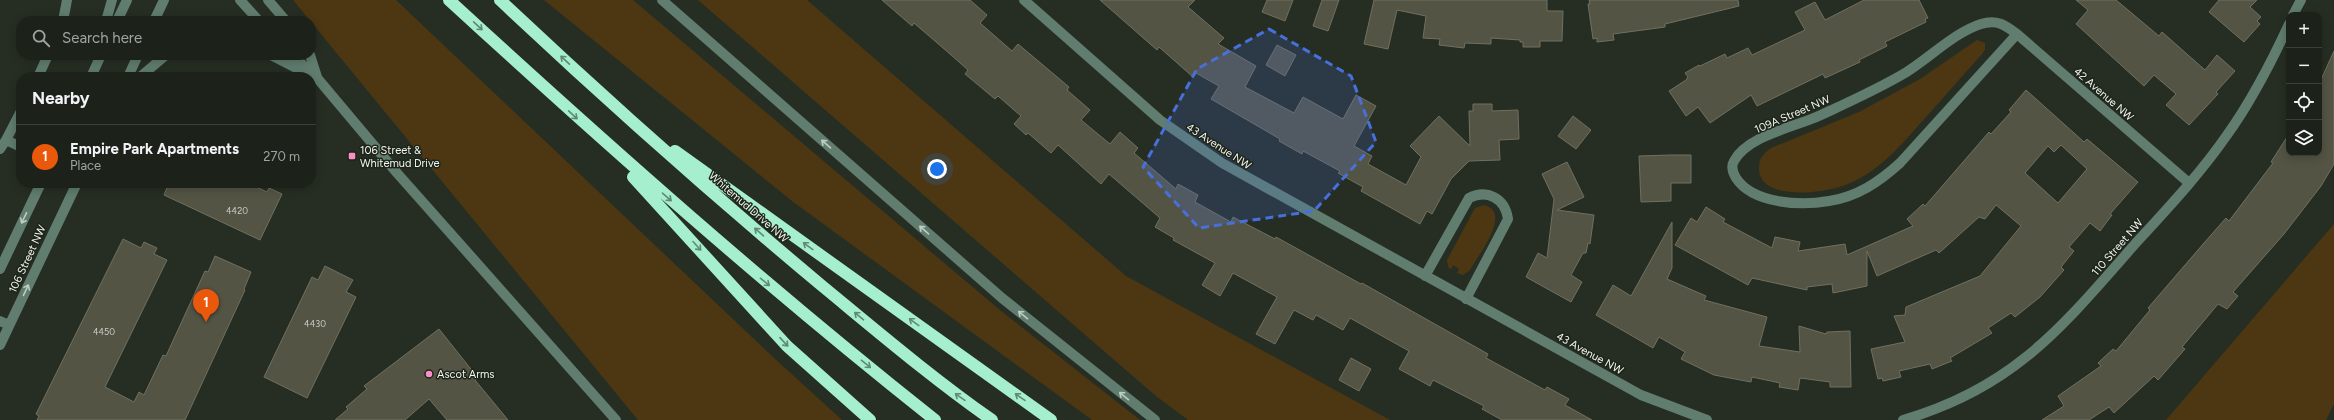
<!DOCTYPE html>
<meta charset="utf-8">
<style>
:root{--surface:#1c221a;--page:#252a23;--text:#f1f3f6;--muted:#a0a4a2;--line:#3a3f39;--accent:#ea580c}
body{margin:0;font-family:Figtree,sans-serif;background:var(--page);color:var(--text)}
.controls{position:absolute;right:12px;top:12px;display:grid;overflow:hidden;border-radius:8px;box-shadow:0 2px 10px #0003}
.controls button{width:36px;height:36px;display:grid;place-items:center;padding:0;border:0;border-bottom:1px solid var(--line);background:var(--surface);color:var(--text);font:20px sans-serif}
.you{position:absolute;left:937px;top:169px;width:14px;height:14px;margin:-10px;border:3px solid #fff;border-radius:50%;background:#1a73e8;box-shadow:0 0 0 6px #1a73e833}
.badge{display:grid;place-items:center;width:26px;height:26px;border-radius:50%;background:var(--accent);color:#fff;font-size:13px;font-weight:700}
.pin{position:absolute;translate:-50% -33px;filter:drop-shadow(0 1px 2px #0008)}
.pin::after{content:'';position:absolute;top:21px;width:14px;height:12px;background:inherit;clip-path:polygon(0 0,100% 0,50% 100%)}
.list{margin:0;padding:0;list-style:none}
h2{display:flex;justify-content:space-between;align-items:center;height:52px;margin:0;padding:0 16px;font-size:17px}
h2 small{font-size:13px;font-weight:400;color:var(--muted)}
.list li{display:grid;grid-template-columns:26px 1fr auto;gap:12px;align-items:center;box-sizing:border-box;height:64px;padding:0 16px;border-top:1px solid var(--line)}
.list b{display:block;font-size:15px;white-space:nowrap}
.list p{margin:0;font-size:13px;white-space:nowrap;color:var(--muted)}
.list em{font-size:13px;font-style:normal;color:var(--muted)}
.icon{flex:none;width:22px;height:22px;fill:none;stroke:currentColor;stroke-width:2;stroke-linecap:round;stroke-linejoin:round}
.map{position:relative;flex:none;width:2334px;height:420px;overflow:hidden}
.search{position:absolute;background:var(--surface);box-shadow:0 2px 10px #0003;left:16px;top:16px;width:300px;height:44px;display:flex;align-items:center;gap:10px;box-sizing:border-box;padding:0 14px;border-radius:16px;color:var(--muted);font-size:15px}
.panel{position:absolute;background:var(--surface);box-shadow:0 2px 10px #0003;left:16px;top:72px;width:300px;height:116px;border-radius:16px}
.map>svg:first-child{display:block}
.green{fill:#4d3713}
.building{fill:#545445;stroke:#707060;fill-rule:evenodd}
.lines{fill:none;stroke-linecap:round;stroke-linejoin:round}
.minor{stroke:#607d6f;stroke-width:10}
.highway{stroke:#a5efce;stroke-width:12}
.oneway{stroke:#618a74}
.oneway2{stroke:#beccc2}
.marked{fill:#4770dd;fill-opacity:0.2;stroke:#4770dd;stroke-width:3;stroke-dasharray:8 5;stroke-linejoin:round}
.poi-dot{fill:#fa8fc6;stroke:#1d2419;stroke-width:1.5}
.labels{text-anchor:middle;stroke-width:3;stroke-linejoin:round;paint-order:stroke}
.number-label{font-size:9px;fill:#cacec4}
.street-label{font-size:11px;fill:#f1f6ef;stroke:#1d2419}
.poi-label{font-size:11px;fill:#f1f6ef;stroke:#1d2419;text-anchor:start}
</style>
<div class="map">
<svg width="2334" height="420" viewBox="0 0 2334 420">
<rect width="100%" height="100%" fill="#262e23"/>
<path class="green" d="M293,0H396L774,358L842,420H638Z
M544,0H633L1001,311L1140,420H1092L792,201Z
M698,0H807L1126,276L1390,420H1188L1156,396Z
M1977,40L1985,43V50L1982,54C1963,75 1945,96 1926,117C1902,144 1881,170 1848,184C1828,193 1759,203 1759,168C1759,158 1764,153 1771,148L1859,112L1920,79Z
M1484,205C1513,212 1478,255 1470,270L1463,275L1457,273L1459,269L1453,265L1451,269L1448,267L1447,260L1475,208Z
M2334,224V404L2326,420H2166Z"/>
<path class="building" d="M882,0H970L987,15L980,23L1012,51L1018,44L1069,87L1067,90L1090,110L1081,120L1110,144L1120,132L1138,148L1134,153L1176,189L1178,184L1198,195L1195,202L1231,222L1233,217L1275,239L1276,237L1361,284L1362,283L1488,354L1486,358L1545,390L1547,387L1569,399L1565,405L1592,420H1502L1482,409L1484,406L1433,380L1430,386L1399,369L1409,351L1350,318L1343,330L1316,315L1313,320L1294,310L1275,344L1256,334L1277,297L1233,273L1220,296L1202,285L1215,263L1173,240L1174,238L1155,227L1160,218L1109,174L1101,184L1058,145L1051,153L1028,133L1026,135L1014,124L1021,116L998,96L995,99L965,74L968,70L950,54L914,23L912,26Z
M1100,0H1195L1188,7L1224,38L1218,44L1256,66L1245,87L1294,113L1303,97L1343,119L1356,95L1376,106L1354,146L1372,156L1368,164L1406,185L1421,157L1410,146L1439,116L1470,146L1469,111H1473V104H1492V111L1518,110L1519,139L1499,140L1500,160L1469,161L1451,179L1432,214L1427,211L1420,224L1361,191L1363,187L1338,173L1340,171L1303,151L1302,154L1279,141L1280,139L1211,99L1219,86L1196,73L1193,77L1159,47L1157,50Z
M1267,0H1293L1285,21L1262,12Z
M1322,0H1339L1328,31L1313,26Z
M1374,0H1547V11H1563L1562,41H1540V47H1523V42H1520V40L1491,38V44L1465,43L1464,48L1439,45L1440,39L1423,38L1426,16L1397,10L1388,49L1364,44Z
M1589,0H1738L1739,6L1665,24V27L1613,34L1614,40L1597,42V38L1593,39L1588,4H1590Z
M1864,0H1919L1928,18L1925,19L1926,22L1885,42L1887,46L1859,60L1860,62L1825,78L1823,74L1757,106L1751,95L1710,123L1698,107L1686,116L1669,91L1686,80L1688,77L1685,73L1699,65L1700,66L1725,54L1727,58L1748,48L1752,55L1805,30L1795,12L1815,2L1825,20Z
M2076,0H2116L2159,36L2162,32L2205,70L2217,55L2235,71L2216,92L2218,94L2189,125L2166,105L2176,94L2154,75L2144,86L2076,24L2088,10Z
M2219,0H2257L2250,7L2261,17L2257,21L2260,24L2244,42L2209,12Z
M1277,45L1296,55L1285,76L1266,65Z
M2334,51V164L2321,186L2284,234L2233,292L2238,296L2227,309L2218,304L2182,347L2185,349L2158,380L2154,376L2114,413L2109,407L2089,420H2042L2064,406L2058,396L2101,366L2098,363L2113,349L2116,351L2150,310L2148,308L2204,243L2226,218L2229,221L2273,163L2271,162L2289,134V153H2319V84Z
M2026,90L2084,142L2087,139L2138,182L2110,214L2112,215L2100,231L2090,223L2069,247L2074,251L2061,267L2064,270L2040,297L2015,317L2011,313L1988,328L1992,333L1950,358L1952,361L1932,369L1930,364L1899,371L1901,377L1883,381L1882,378L1878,379L1871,349L1905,342L1894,316L1905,315L1906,307L1980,276L2021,226L1996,205L1985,219L1979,217L1939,253L1936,250L1877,276L1867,251V286L1833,293L1832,284L1807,287V290L1752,278L1748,285L1675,245L1691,218L1697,222L1706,207L1725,219L1723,222L1772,248L1775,237L1800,242L1798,251L1845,244L1847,255L1913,226L1907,219L1923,204L1925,206L1989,132L1991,134L2011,112L2009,110ZM2061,145L2087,169L2058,203L2025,173L2048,146L2054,152Z
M1573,116L1591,130L1576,149L1558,136Z
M1670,155H1691V183H1671V201L1641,202L1639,156Z
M1567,162L1584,197L1557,210L1594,215L1590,244L1588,243L1586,253H1583L1571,275L1582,282L1571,302L1526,277L1538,253L1547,258L1554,199L1542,174Z
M169,183H248L267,192L269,188L282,194L260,240L164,195Z
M1672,222V268L1667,279L1706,296L1704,300L1767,317L1759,346L1800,352L1799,326L1826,334L1827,332L1850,331L1851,387H1830V382L1800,378L1798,390L1779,387L1780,383L1752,377L1751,382L1714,375L1681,359L1685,352L1659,337L1653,348L1596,315L1613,285L1631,296Z
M123,239L141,248L144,242L157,248L154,254L167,260L105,387L134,402L139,392L144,395L163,355L166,356L205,271L208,272L215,256L251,272L244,289L245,290L185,420H37L39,416L36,414Z
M325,266L353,280L346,292L356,297L307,398L264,377L312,277L318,280Z
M439,329L478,378L475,380L508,420H447L429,399L405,420H335L348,409L346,407L367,389L364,386Z
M1351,358L1371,369L1359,391L1339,380Z"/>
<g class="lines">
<path class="minor" d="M240,0L259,21
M268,0L286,21
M662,0L1002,298L1155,420
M1024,0L1160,120L1222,163L1641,395L1707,420
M2293,15L2301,0
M63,21L67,0
M106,21L112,0
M117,21L127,0
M154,21L164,0
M2017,34L1900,163C1879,182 1857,197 1829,201C1801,206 1753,204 1736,178C1733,173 1731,166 1734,161C1748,135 1796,127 1821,115C1849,102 1878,89 1905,73C1928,59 1955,32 1981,24C1997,19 2005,25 2017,34L2189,183
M271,55L306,73
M292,55L318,79L397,173L616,420
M310,55L317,77
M38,77L48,55
M91,77L101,55
M128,77L138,55
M140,77L166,55
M21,111L6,140L21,147
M0,149L6,140
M0,269L41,183
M1425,276L1469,198C1487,189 1505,198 1508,219L1466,299
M0,321L9,325
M0,345L77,183
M1903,420C2014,388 2062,327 2135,244C2167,209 2200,174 2227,135C2252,100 2271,63 2289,24"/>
<path class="highway" d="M449,0C607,145 767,287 935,420
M500,0C604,98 711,193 821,285C877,331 932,378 992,420
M675,151L1051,420
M633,177L787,346L870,420"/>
</g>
<defs><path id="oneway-shaft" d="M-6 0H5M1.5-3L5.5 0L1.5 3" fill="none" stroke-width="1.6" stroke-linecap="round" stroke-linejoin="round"/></defs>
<g class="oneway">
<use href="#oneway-shaft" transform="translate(478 26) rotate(43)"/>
<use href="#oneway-shaft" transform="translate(565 60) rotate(-137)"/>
<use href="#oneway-shaft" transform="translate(573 115) rotate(43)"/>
<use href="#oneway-shaft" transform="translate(667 197) rotate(41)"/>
<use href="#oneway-shaft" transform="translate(759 232) rotate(-139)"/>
<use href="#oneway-shaft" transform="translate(697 246) rotate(48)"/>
<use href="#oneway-shaft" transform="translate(808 246) rotate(-144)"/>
<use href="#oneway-shaft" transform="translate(765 282) rotate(39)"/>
<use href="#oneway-shaft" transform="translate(859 316) rotate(-140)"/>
<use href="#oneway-shaft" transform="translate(914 322) rotate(-144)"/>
<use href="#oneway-shaft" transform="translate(784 342) rotate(47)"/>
<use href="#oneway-shaft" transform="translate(866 364) rotate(39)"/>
<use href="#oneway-shaft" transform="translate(960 397) rotate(-145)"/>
<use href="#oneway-shaft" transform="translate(1020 397) rotate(-145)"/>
</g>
<g class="oneway2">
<use href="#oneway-shaft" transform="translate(826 144) rotate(-139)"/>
<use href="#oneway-shaft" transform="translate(24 218) rotate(116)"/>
<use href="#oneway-shaft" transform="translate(924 230) rotate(-139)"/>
<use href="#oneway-shaft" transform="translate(26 290) rotate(-65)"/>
<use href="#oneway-shaft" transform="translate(1023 315) rotate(-141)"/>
<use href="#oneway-shaft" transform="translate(1124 396) rotate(-141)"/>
</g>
<path class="marked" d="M1269,29L1351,76L1376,142L1314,211L1199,228L1143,167L1197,69Z"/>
<g class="poi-dot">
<rect x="348" y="152" width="8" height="8" rx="2"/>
<circle cx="429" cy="374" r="4"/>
</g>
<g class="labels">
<g class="number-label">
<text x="237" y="214">4420</text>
<text x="315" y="327">4430</text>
<text x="104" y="335">4450</text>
</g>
<g class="street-label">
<text transform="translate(2104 94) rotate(41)" y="4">42 Avenue NW</text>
<text transform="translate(1792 114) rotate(-23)" y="4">109A Street NW</text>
<text transform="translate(1219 146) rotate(33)" y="4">43 Avenue NW</text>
<text transform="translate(749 207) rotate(41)" y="4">Whitemud Drive NW</text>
<text transform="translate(2117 247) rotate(-49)" y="4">110 Street NW</text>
<text transform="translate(27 259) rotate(-65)" y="4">106 Street NW</text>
<text transform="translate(1590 353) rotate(29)" y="4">43 Avenue NW</text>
</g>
<g class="poi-label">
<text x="360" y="154">106 Street &amp;<tspan x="360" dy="13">Whitemud Drive</tspan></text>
<text x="437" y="378">Ascot Arms</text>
</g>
</g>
</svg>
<div class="controls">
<button>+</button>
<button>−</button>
<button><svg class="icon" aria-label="locate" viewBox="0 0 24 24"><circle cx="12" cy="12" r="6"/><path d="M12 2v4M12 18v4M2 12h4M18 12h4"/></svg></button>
<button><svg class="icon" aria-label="layers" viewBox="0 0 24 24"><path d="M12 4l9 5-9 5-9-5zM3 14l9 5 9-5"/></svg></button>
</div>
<div class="you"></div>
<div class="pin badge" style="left:206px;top:322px">1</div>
<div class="search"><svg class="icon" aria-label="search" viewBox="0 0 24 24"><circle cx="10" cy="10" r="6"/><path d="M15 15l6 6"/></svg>Search here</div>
<section class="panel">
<h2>Nearby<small></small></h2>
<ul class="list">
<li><span class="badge">1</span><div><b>Empire Park Apartments</b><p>Place</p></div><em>270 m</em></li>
</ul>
</section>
</div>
